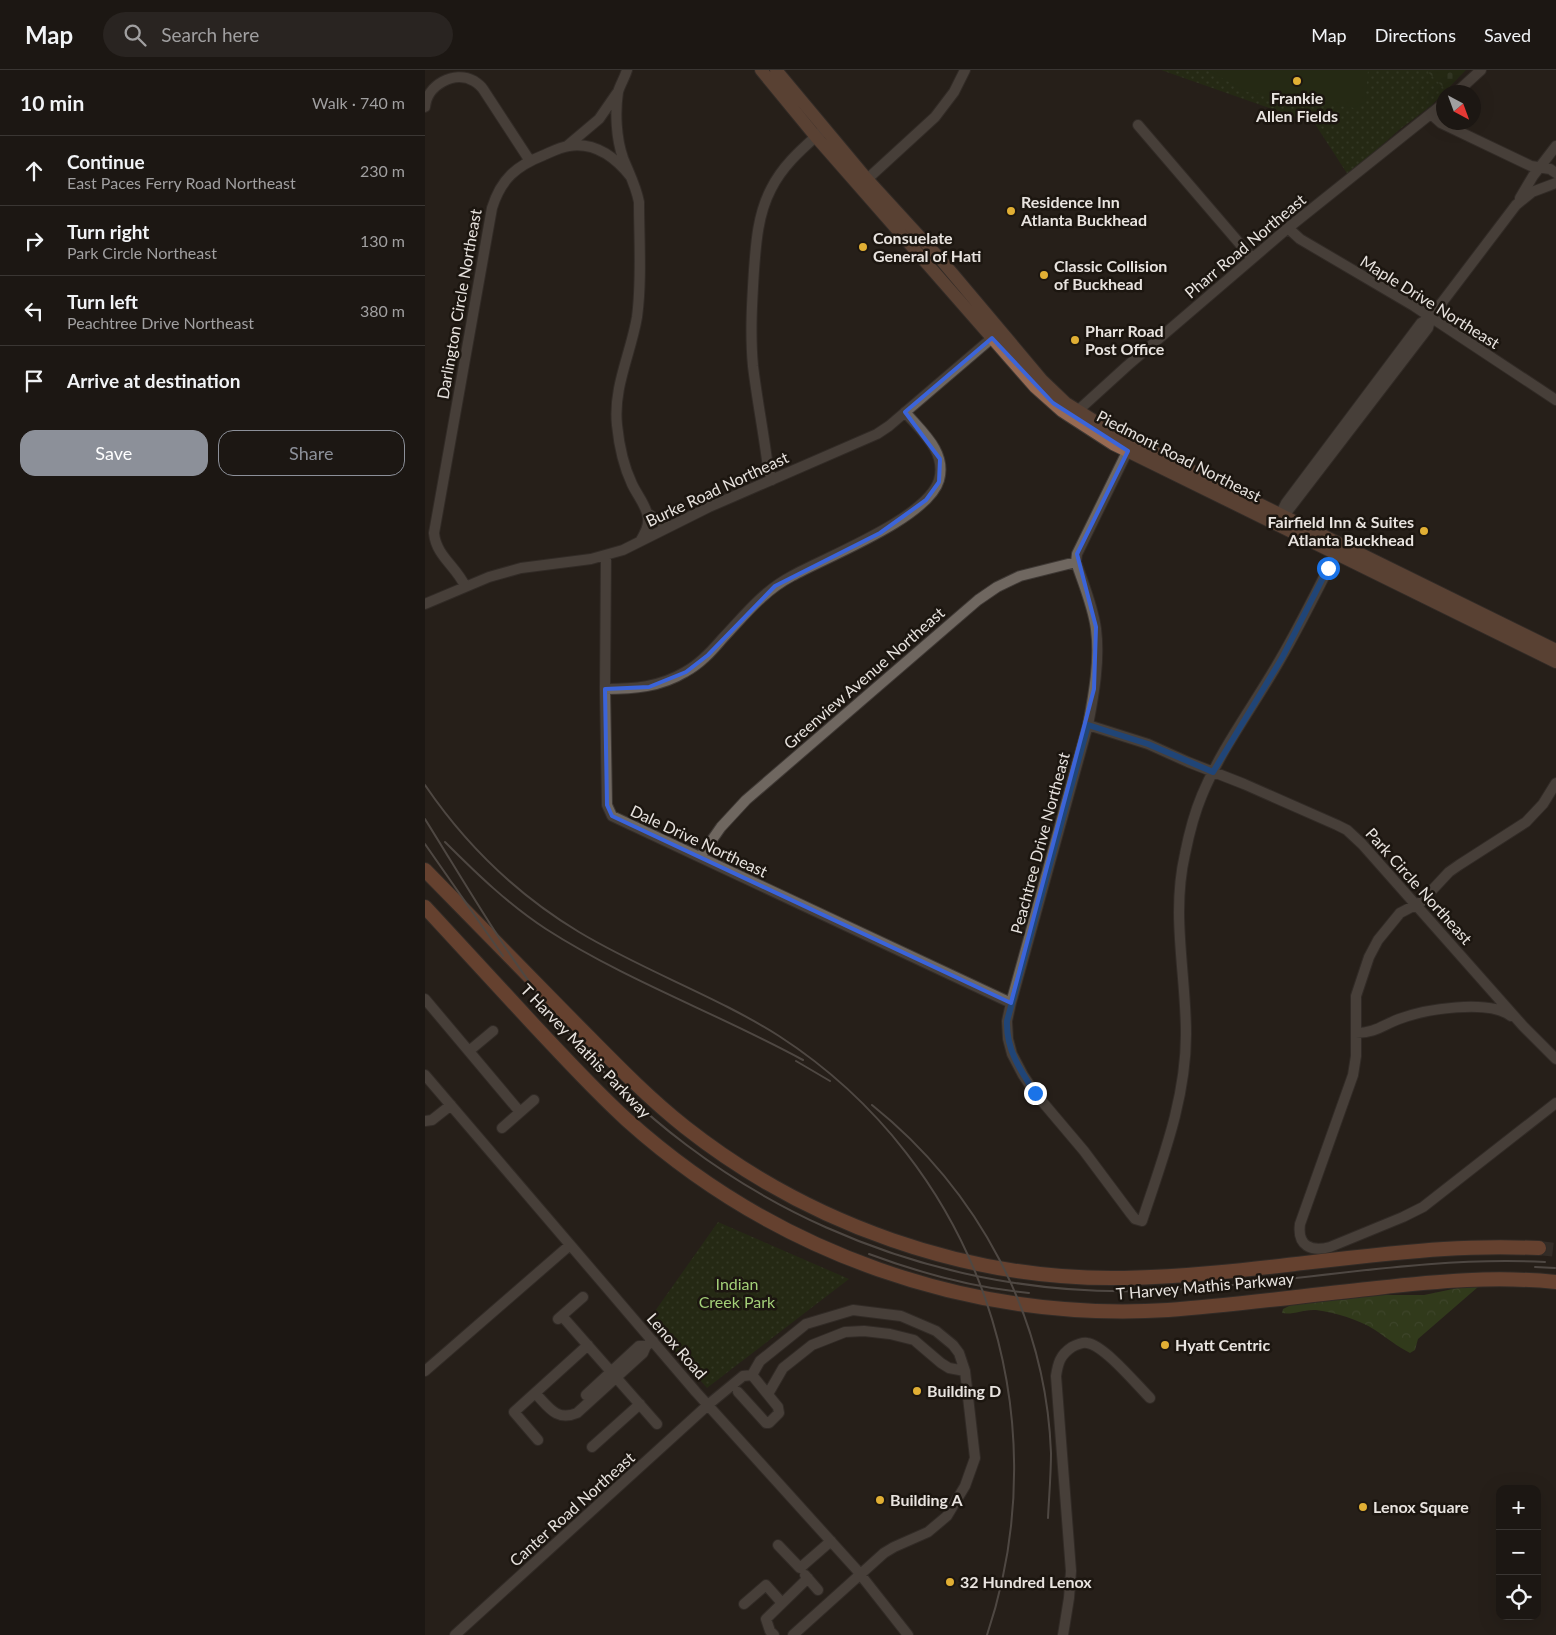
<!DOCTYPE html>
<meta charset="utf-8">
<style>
:root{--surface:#1c1713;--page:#292421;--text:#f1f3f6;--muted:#a09fa0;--line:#3a3633;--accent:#8c9099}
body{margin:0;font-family:Lato,sans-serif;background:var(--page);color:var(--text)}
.controls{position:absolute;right:15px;bottom:15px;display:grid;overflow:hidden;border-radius:10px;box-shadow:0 5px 20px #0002}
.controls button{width:45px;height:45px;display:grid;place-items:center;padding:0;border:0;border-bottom:1px solid var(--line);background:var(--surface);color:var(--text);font:25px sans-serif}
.compass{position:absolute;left:1011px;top:15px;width:45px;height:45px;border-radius:50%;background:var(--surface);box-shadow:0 5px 20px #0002;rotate:139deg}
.stop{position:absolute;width:15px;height:15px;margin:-11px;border:4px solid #1a73e8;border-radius:50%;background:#fff}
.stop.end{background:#1a73e8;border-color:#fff;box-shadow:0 1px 5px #0008}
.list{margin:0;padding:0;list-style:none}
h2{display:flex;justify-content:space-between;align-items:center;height:65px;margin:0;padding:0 20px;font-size:21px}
h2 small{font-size:16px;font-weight:400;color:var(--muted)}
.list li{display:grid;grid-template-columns:32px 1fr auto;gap:15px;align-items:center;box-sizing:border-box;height:70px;padding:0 20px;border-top:1px solid var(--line)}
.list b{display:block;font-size:19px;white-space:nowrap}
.list p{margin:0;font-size:16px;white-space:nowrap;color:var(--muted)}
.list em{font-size:16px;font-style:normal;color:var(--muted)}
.actions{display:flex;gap:10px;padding:15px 20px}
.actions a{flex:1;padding:11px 0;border:1px solid var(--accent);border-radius:15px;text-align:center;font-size:18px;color:var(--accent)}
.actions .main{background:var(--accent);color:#fff}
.icon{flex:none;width:28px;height:28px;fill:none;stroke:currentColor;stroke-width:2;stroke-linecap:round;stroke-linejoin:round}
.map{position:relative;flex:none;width:1131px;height:1565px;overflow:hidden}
header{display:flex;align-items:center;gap:30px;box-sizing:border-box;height:70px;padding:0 25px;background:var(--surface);border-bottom:1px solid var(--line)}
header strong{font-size:24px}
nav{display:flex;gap:28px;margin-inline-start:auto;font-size:18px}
.search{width:350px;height:45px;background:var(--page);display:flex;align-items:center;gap:12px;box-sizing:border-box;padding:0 18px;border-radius:28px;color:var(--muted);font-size:19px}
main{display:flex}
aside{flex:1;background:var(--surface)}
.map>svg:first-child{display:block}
.grass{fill:url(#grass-dots)}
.forest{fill:url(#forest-crowns)}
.cemetery{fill:url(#cemetery-stones)}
.pitch{fill:#24370f}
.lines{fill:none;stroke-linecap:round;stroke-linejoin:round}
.highway-tunnel{stroke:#433c37;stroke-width:14;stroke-dasharray:14 7;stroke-linecap:butt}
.minor-casing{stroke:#3f3935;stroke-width:12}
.major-casing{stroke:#3f3935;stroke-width:14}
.highway-casing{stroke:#3f3935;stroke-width:16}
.minor{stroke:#6f6760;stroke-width:10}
.major{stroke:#976a53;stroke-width:12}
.highway{stroke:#b26c4a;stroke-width:14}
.rail{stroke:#7f7974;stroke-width:2}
.route{stroke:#1a73e8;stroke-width:6}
.marked{fill:none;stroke:#3b64d9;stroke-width:4;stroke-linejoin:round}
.poi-dot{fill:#e1af34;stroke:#1c1610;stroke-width:2}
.labels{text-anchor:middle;stroke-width:5;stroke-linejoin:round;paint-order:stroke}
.poi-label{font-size:16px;font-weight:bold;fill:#e8e3df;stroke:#1c1610;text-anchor:start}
.street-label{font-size:16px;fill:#e8e3df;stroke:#1c1610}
.park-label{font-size:16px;fill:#a3cf78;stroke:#1c1610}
</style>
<header>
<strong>Map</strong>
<div class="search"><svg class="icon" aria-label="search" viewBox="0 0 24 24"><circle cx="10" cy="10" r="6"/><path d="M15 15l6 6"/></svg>Search here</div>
<nav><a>Map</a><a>Directions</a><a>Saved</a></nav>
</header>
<main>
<aside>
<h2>10 min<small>Walk · 740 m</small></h2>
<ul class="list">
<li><svg class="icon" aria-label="ahead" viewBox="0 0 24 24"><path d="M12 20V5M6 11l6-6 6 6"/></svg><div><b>Continue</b><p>East Paces Ferry Road Northeast</p></div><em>230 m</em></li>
<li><svg class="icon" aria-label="right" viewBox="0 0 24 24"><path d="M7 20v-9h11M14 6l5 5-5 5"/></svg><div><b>Turn right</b><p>Park Circle Northeast</p></div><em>130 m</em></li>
<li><svg class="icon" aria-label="left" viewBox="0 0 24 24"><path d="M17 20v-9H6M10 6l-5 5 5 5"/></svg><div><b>Turn left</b><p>Peachtree Drive Northeast</p></div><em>380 m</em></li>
<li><svg class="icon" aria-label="arrive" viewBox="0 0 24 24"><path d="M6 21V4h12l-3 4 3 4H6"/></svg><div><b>Arrive at destination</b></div></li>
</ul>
<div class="actions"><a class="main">Save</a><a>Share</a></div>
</aside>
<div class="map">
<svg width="1131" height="1565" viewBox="0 0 1131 1565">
<defs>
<pattern id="grass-dots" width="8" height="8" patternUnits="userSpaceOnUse" patternTransform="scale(1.25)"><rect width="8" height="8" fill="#24370f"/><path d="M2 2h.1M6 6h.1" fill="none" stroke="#445432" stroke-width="1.8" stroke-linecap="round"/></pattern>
<pattern id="forest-crowns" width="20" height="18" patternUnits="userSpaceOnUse" patternTransform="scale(1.25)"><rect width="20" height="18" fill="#3e5b1e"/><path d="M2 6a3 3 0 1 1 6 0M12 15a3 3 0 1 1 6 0" fill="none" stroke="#5a723e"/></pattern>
<pattern id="cemetery-stones" width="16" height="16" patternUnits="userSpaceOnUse" patternTransform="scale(1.25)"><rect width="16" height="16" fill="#24370f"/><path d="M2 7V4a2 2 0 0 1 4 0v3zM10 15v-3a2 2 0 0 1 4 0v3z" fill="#445432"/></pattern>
</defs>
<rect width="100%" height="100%" fill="#261f19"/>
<path class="grass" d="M736,0H1041L1007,35L974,60L923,105L890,54Z
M293,1152L424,1209L282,1318L223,1251Z"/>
<path class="forest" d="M1047,1215H1052L1053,1217L993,1269L990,1280L985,1283C973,1277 962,1268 950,1260C933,1249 911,1243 891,1240C880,1239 868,1245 857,1243L858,1239L866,1235L894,1230H917L939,1226L961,1225H999Z"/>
<path class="cemetery" d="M1004,0H1039L1020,19L1003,2Z"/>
<path class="pitch" d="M782,0H943L940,32L929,38L822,22Z"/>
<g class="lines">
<path class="highway-tunnel" d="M1114,1178L1131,1180"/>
<g class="minor-casing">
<path id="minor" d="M202,0C200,7 195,15 193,22C190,42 191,68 198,88C204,103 211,116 214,132C214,169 217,210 212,247C206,283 188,317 192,355C194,375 198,395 207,414C212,425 222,436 223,448C224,456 220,463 216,470
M1032,22L1056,0
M0,37C2,15 29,0 49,11C52,13 56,16 58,19L105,91
M1006,44L1016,53L1106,96L1125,99L1131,103
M713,55L827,188
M142,76L174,49L192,23
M438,113L510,47L529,22L540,0
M1095,128L1108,106L1131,76
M863,158L875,169L989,236L1131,330
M647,346L702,296L863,158L1018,34
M705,376L652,484L651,492C658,513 668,536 671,559C675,590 669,624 663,655L586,933L582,951L583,969L587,984L598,1005L610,1023L659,1081L706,1144L710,1149L717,1151C737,1090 761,1030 761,964C761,903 746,845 760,784C764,764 769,744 777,725C797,677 830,634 856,588C877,552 895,514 914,478
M347,410L343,398C339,364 332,330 328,296C325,264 327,232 329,200C331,172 333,144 346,119C358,95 377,79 396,62
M222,443L243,457
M858,447L1003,258L1006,247
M852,451L861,433L996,253L1006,247L1091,135L1107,122L1131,113
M181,486L180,619L182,735L187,746L586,933
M40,516C31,496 11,486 9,463L67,138C76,109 91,96 119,85C126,82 135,77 144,76C170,72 191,88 206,107
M0,534L64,507L96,498L166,489L198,480L284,437L452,364L464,356L567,268
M180,619C209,619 235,617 260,602C275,594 286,582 297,569C319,546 338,521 367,506C401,487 503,448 514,410C522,382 497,362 480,342
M663,655L723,674L763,692L819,714L912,755L922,760L937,774L1098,956L1131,989
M1131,713L1118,734L1101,752L1034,795L1024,802L996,832L975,843L953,870L944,887L931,926V986L928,1005L875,1154C872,1176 886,1182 905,1177L978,1147L998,1137L1131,1033
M275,787L296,757L321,730L553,530L572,517L595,506L651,492
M0,929L95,1042
M931,963C950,963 958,955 974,949C1000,939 1064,929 1086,946
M44,981L68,961
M0,1005L271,1322L431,1499L483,1565
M0,1051L7,1050L26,1035
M77,1058L109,1030
M137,1246L232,1354
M133,1249L158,1227
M0,1301L145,1175
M313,1322L341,1353H344L354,1343L353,1337L327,1305
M110,1323C123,1336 131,1352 152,1343L218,1283L221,1276L228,1271
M343,1324L358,1298L387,1275L420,1262L439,1261L465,1264L489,1270L516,1293L524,1298L540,1301
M161,1325L214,1276H221
M113,1370L89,1342L163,1275
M167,1377L215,1334
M353,1475L375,1498L406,1471
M380,1505L393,1520
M319,1534L341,1515L357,1533
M30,1565L284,1334L318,1306L327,1305L335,1291L381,1254L428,1240L476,1246L511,1261L528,1275L534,1283L540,1301L550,1388L540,1416L522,1446L503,1462L469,1477L459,1483L368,1565
M349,1565L345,1561L341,1549L383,1508
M638,1565L644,1528L646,1501L631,1306C633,1293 635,1285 647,1277C651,1275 657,1272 662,1273C679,1275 712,1315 725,1328"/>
</g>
<g class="major-casing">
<path id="major" d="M336,0L391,67L610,317L637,341L688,374L1131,592
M351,0L442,109L517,191L617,310L641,333L686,361L1131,580"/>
</g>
<g class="highway-casing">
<path id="highway" d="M0,800C47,848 94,896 141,944C180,983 217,1023 260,1057C383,1154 542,1211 699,1208C806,1206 912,1186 1019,1179C1051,1177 1082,1177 1114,1178
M0,837C36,876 72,915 108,954C139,987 169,1020 202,1050C350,1183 544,1252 743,1240C813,1235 883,1225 952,1218C1012,1211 1071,1206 1131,1212"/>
</g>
<use href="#minor" class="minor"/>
<use href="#major" class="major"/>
<use href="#highway" class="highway"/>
<path class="rail" d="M0,715C40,774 93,825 154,862C219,901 291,926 354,966C553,1095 637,1341 562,1565
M0,749C45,821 88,897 143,962C284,1132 499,1227 719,1221C853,1217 986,1185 1120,1192
M20,772C52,804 83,834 121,859C202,911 294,944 378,990
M0,774L78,886
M371,991L405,1011
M447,1035C553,1120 621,1246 626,1383C626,1405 624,1426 623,1448
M444,1184C495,1203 550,1218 604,1223
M1110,1197L1130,1198"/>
</g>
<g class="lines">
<path class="route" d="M610,1023C595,1000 581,979 582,951L663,655L723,674L788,702L857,588L903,498"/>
</g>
<path d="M0 0H1131V1565H0ZM567,268L628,333L703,381L652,484L671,557L669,619L586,933L187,746L182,735L180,619L224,617L261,602L283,585L350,516L455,463L501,430L514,412L515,389L480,342Z" fill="#261f19" fill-opacity=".55" fill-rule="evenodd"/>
<path class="marked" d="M567,268L628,333L703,381L652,484L671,557L669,619L586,933L187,746L182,735L180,619L224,617L261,602L283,585L350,516L455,463L501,430L514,412L515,389L480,342Z"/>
<g class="poi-dot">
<circle cx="872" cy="11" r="5"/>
<circle cx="586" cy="141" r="5"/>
<circle cx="438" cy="177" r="5"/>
<circle cx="619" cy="205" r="5"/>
<circle cx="650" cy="270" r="5"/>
<circle cx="999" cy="461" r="5"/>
<circle cx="740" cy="1275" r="5"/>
<circle cx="492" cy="1321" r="5"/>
<circle cx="455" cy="1430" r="5"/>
<circle cx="938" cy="1437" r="5"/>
<circle cx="525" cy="1512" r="5"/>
</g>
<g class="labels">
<g class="poi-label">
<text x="872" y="34" text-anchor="middle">Frankie<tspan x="872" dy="18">Allen Fields</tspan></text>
<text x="596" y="138">Residence Inn<tspan x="596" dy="18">Atlanta Buckhead</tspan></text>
<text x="448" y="174">Consuelate<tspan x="448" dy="18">General of Hati</tspan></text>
<text x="629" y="202">Classic Collision<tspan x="629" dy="18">of Buckhead</tspan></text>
<text x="660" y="267">Pharr Road<tspan x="660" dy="18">Post Office</tspan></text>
<text x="989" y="458" text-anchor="end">Fairfield Inn &amp; Suites<tspan x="989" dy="18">Atlanta Buckhead</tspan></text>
<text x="750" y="1281">Hyatt Centric</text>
<text x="502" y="1327">Building D</text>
<text x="465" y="1436">Building A</text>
<text x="948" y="1443">Lenox Square</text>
<text x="535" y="1518">32 Hundred Lenox</text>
</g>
<g class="street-label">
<text transform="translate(820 176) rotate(-40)" y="6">Pharr Road Northeast</text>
<text transform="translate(1005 232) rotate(32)" y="6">Maple Drive Northeast</text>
<text transform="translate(34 234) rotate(-80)" y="6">Darlington Circle Northeast</text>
<text transform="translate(754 386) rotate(27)" y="6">Piedmont Road Northeast</text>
<text transform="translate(292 419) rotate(-25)" y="6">Burke Road Northeast</text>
<text transform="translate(439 608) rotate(-41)" y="6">Greenview Avenue Northeast</text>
<text transform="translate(274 771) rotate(25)" y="6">Dale Drive Northeast</text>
<text transform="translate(615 773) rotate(-75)" y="6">Peachtree Drive Northeast</text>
<text transform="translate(994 816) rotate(48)" y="6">Park Circle Northeast</text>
<text transform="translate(161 981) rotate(46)" y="6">T Harvey Mathis Parkway</text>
<text transform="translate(780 1216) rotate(-5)" y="6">T Harvey Mathis Parkway</text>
<text transform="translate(252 1276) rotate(49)" y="6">Lenox Road</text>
<text transform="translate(147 1439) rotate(-42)" y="6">Canter Road Northeast</text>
</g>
<g class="park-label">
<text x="312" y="1220">Indian<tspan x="312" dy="18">Creek Park</tspan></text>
</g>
</g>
</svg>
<div class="controls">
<button>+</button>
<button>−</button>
<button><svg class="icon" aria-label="locate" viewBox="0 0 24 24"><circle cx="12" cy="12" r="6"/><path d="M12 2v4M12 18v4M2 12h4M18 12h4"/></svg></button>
</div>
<svg class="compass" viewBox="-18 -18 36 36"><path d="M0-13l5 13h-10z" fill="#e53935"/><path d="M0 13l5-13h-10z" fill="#a09fa0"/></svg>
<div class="stop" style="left:903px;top:498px"></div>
<div class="stop end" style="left:610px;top:1023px"></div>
</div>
</main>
